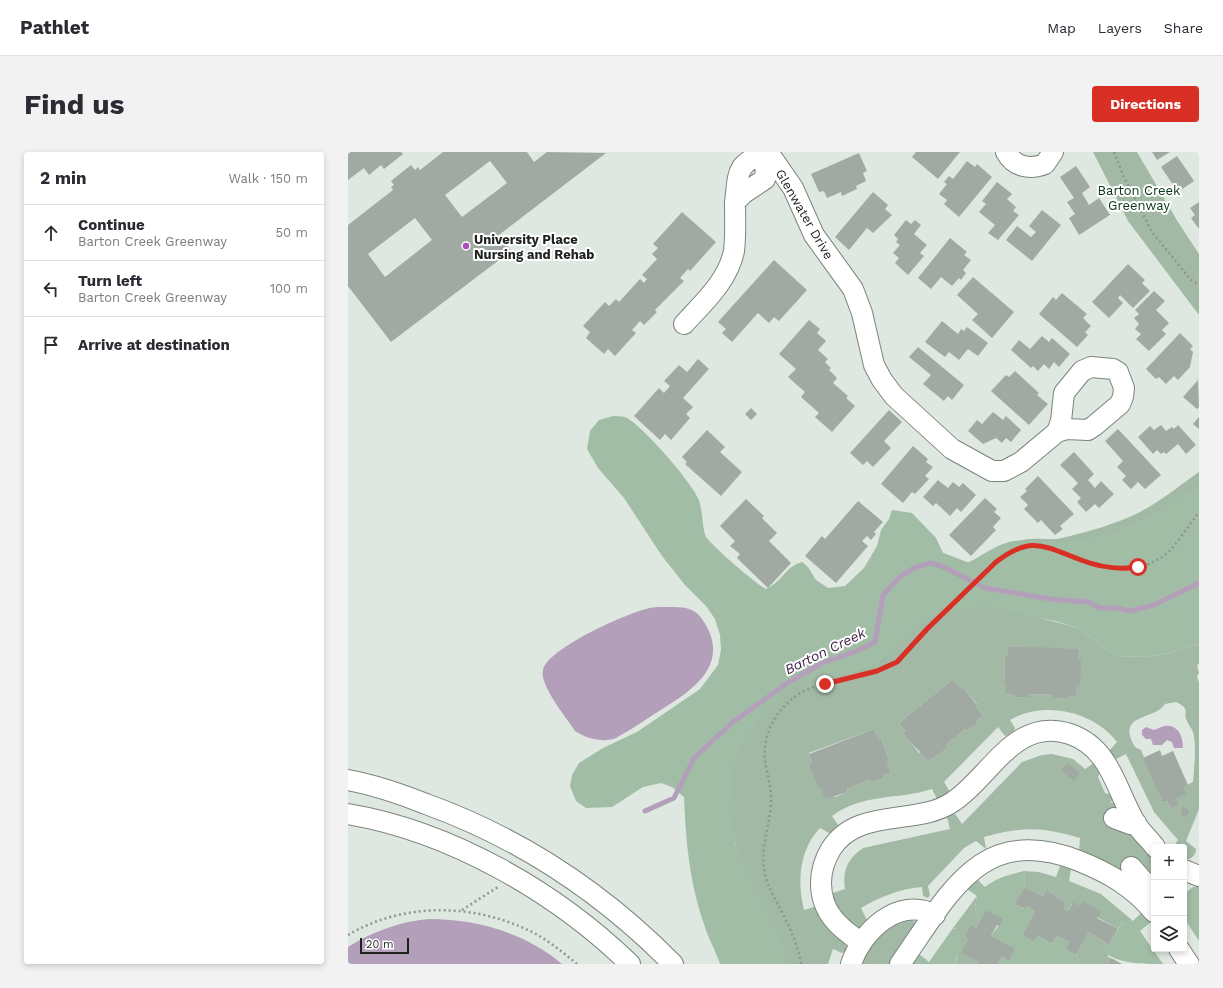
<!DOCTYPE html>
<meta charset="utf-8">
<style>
:root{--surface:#fff;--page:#f2f2f3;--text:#2b2b33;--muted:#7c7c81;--line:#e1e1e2;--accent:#d93025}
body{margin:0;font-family:"Work Sans",sans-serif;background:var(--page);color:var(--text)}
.controls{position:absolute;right:12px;bottom:12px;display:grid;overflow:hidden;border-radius:4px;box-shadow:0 2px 6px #0003}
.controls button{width:36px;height:36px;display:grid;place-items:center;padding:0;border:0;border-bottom:1px solid var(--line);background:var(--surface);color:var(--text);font:20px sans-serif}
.scale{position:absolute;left:12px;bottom:10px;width:49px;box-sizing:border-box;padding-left:4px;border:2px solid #1f221f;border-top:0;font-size:11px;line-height:14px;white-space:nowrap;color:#1f221f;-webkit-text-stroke:3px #fff;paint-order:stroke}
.stop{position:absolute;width:12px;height:12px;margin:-9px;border:3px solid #d93025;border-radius:50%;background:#fff}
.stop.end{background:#d93025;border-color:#fff;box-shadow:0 1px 4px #0008}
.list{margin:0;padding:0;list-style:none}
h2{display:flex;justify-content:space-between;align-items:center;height:52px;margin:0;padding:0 16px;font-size:17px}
h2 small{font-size:13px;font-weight:400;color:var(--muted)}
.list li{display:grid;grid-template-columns:26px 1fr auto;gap:12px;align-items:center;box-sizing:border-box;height:56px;padding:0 16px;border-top:1px solid var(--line)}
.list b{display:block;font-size:15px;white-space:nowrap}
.list p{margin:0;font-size:13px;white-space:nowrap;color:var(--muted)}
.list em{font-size:13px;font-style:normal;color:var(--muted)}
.icon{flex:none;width:22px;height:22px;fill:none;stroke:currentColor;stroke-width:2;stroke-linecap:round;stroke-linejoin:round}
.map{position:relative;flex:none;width:851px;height:812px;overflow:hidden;border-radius:4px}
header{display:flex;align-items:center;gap:24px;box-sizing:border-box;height:56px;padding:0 20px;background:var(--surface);border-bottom:1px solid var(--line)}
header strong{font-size:19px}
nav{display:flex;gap:22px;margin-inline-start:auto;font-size:14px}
.intro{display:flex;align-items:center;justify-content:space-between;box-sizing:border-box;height:96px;padding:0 24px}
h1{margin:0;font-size:28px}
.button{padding:10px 18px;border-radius:4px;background:var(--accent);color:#fff;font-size:14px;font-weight:700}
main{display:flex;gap:24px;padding:0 24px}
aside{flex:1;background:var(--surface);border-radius:4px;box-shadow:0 2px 6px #0003}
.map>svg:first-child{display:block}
.green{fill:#a2b9a5;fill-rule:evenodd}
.forest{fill:#a1bda5}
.water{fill:#b49fba}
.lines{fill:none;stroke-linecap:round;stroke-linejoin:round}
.stream{stroke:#b49fba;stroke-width:5}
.building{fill:#a1aaa2;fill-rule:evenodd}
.minor-casing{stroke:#7b847c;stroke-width:22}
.path{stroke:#8f9690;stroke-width:2.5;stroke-dasharray:2 3;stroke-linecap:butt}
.minor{stroke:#fff;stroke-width:20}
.route{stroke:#d93025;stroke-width:5}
.poi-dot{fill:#a851be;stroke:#fff;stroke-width:1.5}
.labels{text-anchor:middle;stroke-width:4;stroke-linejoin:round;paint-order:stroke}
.park-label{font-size:13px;fill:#083717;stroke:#fff}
.street-label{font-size:13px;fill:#1f221f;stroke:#fff}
.poi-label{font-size:13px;font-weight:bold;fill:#1f221f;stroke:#fff;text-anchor:start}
.water-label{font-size:14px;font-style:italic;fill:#412349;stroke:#fff}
</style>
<header>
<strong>Pathlet</strong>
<nav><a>Map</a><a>Layers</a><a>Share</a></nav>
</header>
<div class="intro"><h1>Find us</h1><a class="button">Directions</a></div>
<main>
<aside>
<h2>2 min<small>Walk · 150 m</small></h2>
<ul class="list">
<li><svg class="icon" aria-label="ahead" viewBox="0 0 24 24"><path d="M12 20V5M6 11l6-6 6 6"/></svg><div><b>Continue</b><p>Barton Creek Greenway</p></div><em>50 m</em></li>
<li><svg class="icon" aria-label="left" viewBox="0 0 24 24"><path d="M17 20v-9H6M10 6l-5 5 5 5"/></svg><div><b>Turn left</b><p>Barton Creek Greenway</p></div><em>100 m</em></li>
<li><svg class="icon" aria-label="arrive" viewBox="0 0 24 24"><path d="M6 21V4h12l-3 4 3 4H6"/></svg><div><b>Arrive at destination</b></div></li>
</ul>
</aside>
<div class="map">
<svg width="851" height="812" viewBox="0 0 851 812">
<rect width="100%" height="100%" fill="#dee8e0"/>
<path class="green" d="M745,0H789L830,70L851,102V163L780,69Z
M851,320V470L689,465L730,476L768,504L797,505L824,501L838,495L851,493V512L849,513L851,521L849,524L851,531V657L838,689L848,697C848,704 843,707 836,708V695H825L830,688L806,660L778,602L768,607L761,599L769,590C746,559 695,548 662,568L667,576L665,581L657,584L650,575L596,630L602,640L589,647L584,637C551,648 514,641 484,664L490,673L486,680L481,681L472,676C451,698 449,730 456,758L466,755L469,756L497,790L499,798L494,801L485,797L480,812H428L396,736L373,617L466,462L585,397L624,412C642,403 662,388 682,387C695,386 706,389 718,385C742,379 768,372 790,361C812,350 831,334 851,320ZM661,494L730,498L728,544H720V547L706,546V543L681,542V546L667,545V543L658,542V531L656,530L657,505H660ZM605,527L612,535L614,534L629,552L627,554L635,563L628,569L630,571L619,579L617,577L598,593L600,596L581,609L573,600L571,601L555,581L557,579L551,571ZM828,550C844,558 834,559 839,569C840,573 844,576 845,580C849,596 846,614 845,630L835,635L829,646L832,653L823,657L819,649L815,651L793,598L787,595C767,561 806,569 817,552ZM526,577L530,587L533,586L541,609L539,610L543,621L535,623L536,626L523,631L522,628L499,637L500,640L487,645L473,636H471L462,613L464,611L461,601ZM834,656L842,658L840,666L832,664Z
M704,602L725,607L737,617L746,611L753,618L750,625L757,641L764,643L767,647L762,650L771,653L779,676L806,705V731L784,725L731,699L732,686C694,675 675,674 636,685L638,697L628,689L616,696L580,734L582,743L580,746L575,744L574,735C551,737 532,745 513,756L519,768L512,776L505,775L486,753L485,741L497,737C494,719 500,706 515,696L602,677L599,665L603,661L608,663L614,672L674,610L694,603Z
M712,714L723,717L721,729L753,742L785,769H775L770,777L724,751L720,759L715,756L709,747L710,745L698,738L695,744L677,735L676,719L691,720L708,725Z
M629,744L627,755L632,770L628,776L623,772L616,784L621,787L630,810L629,812H607L610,802L607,776H605Z
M563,768L567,770V774L541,812H511C523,791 538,771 563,768Z
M741,780L761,793L760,805L763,806L759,812H733L728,803Z"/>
<path class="forest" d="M265,264C268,264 273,264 277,265C294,273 342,328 350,346C355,356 354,377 358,385C363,393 409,433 418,437C434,430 438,414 454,410L460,415L468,428L480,436L497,434L516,416L529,394L533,378L541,367L544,358L564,361L588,386L596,403L614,413C631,407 644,394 661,390C667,388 676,389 682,389C701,389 719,389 737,387C778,381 816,354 851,334V493L838,495L824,501L797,505L768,504L730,476L707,469L637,454L587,462L569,474L529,512L507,520L466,527L447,534L431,544L403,578L389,600L383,634L382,659L388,695L430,780L440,812H372C367,797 359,784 355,769C341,727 338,689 336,645L324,635L313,631L295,635L264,655L238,656L228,649L222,634L224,623L231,611L255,596L289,580L352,537L370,513L373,498L372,483L367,467L358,454L337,433L314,404L276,346L250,316L239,297L242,279L251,268Z
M676,719L677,735L668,752L676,757L678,754L687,759L674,783L686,790L690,784L704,792L709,784L721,790L717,797L728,803L733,812H650L654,805L661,809L643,784L655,767L632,770L627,755L629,744L619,737L629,727L637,735C648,726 663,722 676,719Z
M851,734V789L836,766V742L845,735Z
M793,761L796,762L803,770L792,779L815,812C794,812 771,812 756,800V794L761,793L775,769H785Z
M605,776L611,779C619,801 609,796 607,812H562L570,801L581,810Z"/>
<path class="water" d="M316,455C338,455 348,454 359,475C381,517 339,542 308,561C294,570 281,579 266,587C253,590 239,587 227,579C219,566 191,533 195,518C199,497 277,462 298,457C304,455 310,455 316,455Z
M816,574C830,572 835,584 835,596H826L824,590L819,588L814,593H805L803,587H798L794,583V578L798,575L806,578Z
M81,767C129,767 177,781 214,812H0V795C24,780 53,769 81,767Z"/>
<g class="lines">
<path class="stream" d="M297,659L326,646L346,606L385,570L438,532L474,511L509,499L527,490L535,443L553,424L566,416L582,411L596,415L637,436L702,447L741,450L752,456H770L782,459L806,453L851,431"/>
</g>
<path class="building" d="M0,0H53L55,2L36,17L33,13L21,23L16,16L0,28Z
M95,0H179L186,10L199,0L258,1L151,83L163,99L43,190L0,134V73L45,38L43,35L46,33L43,29L63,13L67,18L70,15L72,18ZM142,9L159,31L114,65L97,43ZM67,66L84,88L37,125L20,102Z
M568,0H612L590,27L564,5Z
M804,0H822L809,8Z
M511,1L519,19L515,21L518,29L508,34L509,37L494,44L493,40L479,46L476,39L471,40L463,22Z
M829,4L846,29L830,40L813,15Z
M619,9L627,15L629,12L644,25L611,65L596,52L599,48L591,42L599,32L596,30L601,24L605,27Z
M728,14L742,35L734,41L741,53L751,46L762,63L731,83L721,66L727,62L719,50L726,46L712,25Z
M649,30L664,42L659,47L668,55L665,59L671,63L650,88L640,81L647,73L631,60L638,52L634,49Z
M525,40L540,53L537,57L544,63L525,81L519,76L501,98L487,85Z
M851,50V77L843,66L847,63L842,56Z
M694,58L713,73L684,109L658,88L669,74L683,85L688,80L681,74Z
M334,60L368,90L342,119L340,117L332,126L336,129L307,158L309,160L296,173L292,169L284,178L288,181L267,204L260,197L256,202L238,186L242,180L235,174L257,150L261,154L268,147L271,150L292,127L296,131L299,127L294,123L309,107L304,102L310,96L305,92Z
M558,68L563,72L567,68L573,73L566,82L579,93L572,101L576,104L560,123L547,111L551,106L545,101L552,93L548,90L550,87L546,83Z
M602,86L619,100L616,103L623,108L615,118L618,121L613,128L611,126L604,134L593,125L583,137L570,126Z
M426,108L459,138L431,169L426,165L421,171L410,161L384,190L374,181L378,177L370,170Z
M780,112L797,128L794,131L802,139L785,156L772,143L770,146L775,151L761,166L744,150Z
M625,125L666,160L644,186L624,168L630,162L609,143Z
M806,139L817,149L808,158L821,171L814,178L818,182L801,199L788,187L793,182L787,177L791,172L786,166L791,162L787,158Z
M714,141L739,162L735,166L743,174L737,180L740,183L729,195L691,162L705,145L708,148Z
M461,168L472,177L469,181L478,189L470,198L480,207L477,210L483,216L481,218L489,226L485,231L500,244L498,246L507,254L484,280L467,265L471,261L453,245L457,240L440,225L448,217L431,202Z
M594,169L610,182L613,177L616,179L619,175L640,191L630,204L620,197L611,208L601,200L597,205L577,190Z
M832,181L845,194L842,197L845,200L842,215L830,228L826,224L818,232L811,225L808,227L798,217Z
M694,184L701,190L704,186L722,202L711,215L706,210L701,217L696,212L690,219L685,214L683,216L663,198L671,188L682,197Z
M570,195L616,233L604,248L600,244L596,249L575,232L583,223L561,205Z
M350,207L361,217L335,246L345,255L338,262L342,266L323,288L317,282L312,288L286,264L311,236L316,241L322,234L316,229L331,213L339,220Z
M667,219L691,241L689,243L700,252L681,273L643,239L658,223L661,225Z
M850,228L851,255L849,257L835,245Z
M403,256L409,262L403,268L397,262Z
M541,258L554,270L536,289L543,296L525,315L519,309L515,313L502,301Z
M645,260L655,268L658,264L673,278L663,290L658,286L654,291L648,286L635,292L620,279L629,268L634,272Z
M851,265V277L845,272Z
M813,273L818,279L824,275L826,277L830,273L848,293L838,302L830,292L818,302L816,300L813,302L809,298L805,302L790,285L802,274L806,278Z
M770,277L813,323L797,337L790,330L783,337L774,328L778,324L769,315L775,309L757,289Z
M359,278L377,295L372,300L394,320L373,344L337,312L339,310L334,305Z
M565,294L580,307L578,310L585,315L577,324L581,327L567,342L564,340L555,351L533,332Z
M726,300L746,322L740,328L747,336L753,329L766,342L751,356L747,352L738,360L729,350L733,346L724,337L730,331L712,313Z
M690,324L726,362L712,374L715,377L707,383L693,368L690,371L676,357L680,353L672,345L679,339L677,337Z
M590,328L600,336L605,330L611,335L615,331L628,343L613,360L609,356L602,364L588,351L585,354L575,345Z
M637,346L649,357L646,360L653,366L645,375L648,378L623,404L601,383Z
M398,347L416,364L414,366L429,381L421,389L443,411L420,436L389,406L392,402L382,394L387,389L372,374Z
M510,349L535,370L526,380L528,382L523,388L519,384L514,389L520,394L488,431L457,404L474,384L477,387Z
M660,494L730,497V508H733L732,533H729L728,544H720V547L706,546V543L681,542V546L667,545V543L658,542V531H656L657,505H660Z
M605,527L612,535L614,534L629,553L627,554L635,563L628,569L630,571L619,579L617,577L598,593L600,596L581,609L561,589L555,581L557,579L551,571Z
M526,577L530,587L533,586L541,609L539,610L543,621L535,623L536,626L523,631L522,628L499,637L500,640L477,647L473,636L471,637L461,612L464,611L461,602Z
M812,598L814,604L825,599L840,633L835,635L838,642L829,646L832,653L823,657L819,649L815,651L795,606Z
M719,611L732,621L726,629L713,619Z
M834,655L842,658L840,666L832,664Z
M677,735L695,744L698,738L710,745L709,747L717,751L715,756L720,759L725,750L731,754L734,749L753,759L749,766L770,777L761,793L741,780L728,803L717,797L721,790L709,784L704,792L690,784L686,790L674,783L687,759L678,754L677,757L667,752Z
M638,758L655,767L651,774L649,773L643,784L667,797L661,809L654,805L650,812H629L630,810L613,800L621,787L616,784L623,772L628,776Z
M763,806L774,812H759Z"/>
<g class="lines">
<g class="minor-casing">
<path id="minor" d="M418,0C387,13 391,19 387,50L396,41L417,27L419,0
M420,0L445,36L466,83L505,137L514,161L526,213L534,228L546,244L604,297L644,319H656L673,310L709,280L719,277L740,278L746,274L772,252L775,245L776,236L770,220L765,217L743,215L734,219L716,241L713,269L709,280
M658,0C666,15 682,18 697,12L705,0
M336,172C355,151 380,129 386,99C388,83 387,66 387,50
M0,628C27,633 53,642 78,652C172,686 255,741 325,812
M0,662C102,679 208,740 282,812
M766,666L782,672L788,671
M783,715L806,741
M836,718L851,724
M513,790C491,776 473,760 473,731C473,719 477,707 483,697C510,654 570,675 606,649C643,624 667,564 722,582C763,596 768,639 788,672C793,680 801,687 807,695
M831,797L841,812
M503,812C514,779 550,744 587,763
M552,812C601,743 632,670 731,709C761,721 785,735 806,760"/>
</g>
<path class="path" d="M766,0L776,25L804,80L843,128L851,133
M114,758L150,735
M0,783C52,752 118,751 173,775C194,783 212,798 229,812
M453,812C450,793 442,776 433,758C427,747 420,735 417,722C411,698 422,675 423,650C424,636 419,623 417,609C414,582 429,556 451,542C480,524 520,529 549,510L648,410L668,397L686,393L699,394L734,409L765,416L799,413L813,406L824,397L851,360"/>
<use href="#minor" class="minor"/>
</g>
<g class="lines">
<path class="route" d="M477,532L529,519L549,510L579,477L648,410C683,383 696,394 733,408C751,415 770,418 790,415"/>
</g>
<circle class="poi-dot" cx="118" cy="94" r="4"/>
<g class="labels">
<g class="park-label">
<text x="791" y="43">Barton Creek<tspan x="791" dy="15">Greenway</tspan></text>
</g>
<g class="street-label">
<text transform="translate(457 62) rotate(60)" y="5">Glenwater Drive</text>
</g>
<g class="poi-label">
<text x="126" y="92">University Place<tspan x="126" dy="15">Nursing and Rehab</tspan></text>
</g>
<g class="water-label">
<text transform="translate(477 499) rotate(-26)" y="5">Barton Creek</text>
</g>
</g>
</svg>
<div class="controls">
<button>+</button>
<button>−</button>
<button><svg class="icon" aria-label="layers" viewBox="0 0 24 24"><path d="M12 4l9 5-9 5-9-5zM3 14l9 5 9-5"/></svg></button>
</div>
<div class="scale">20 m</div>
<div class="stop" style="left:790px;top:415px"></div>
<div class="stop end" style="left:477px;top:532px"></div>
</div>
</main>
